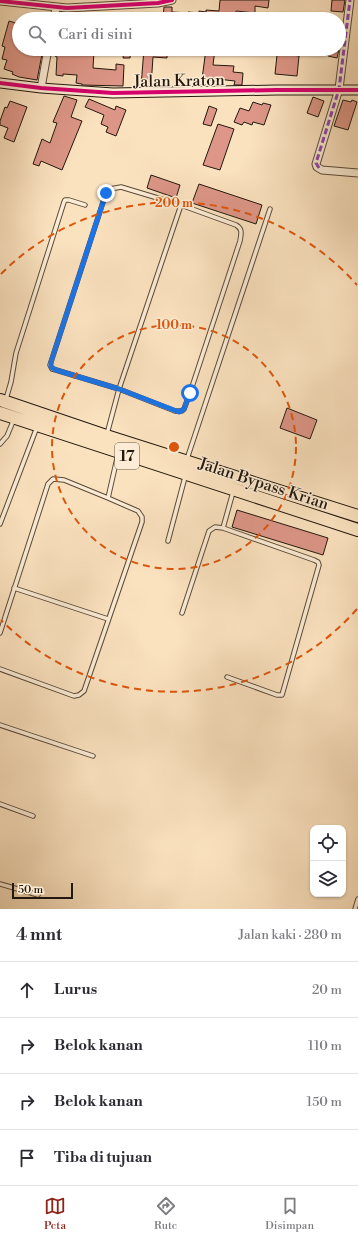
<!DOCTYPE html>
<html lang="id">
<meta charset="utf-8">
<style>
:root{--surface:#fff;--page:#f7f7f7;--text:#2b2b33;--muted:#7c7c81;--line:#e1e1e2;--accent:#8f2418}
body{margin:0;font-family:"Libre Bodoni",serif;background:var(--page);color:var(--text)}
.controls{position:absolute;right:12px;bottom:12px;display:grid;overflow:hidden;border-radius:8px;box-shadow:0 1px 3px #0004}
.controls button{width:36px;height:36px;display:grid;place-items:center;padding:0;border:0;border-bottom:1px solid var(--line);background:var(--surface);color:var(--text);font:20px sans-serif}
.scale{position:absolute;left:12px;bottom:10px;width:61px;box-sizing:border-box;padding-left:4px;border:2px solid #22180e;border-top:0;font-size:11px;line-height:14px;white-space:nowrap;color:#22180e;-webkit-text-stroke:3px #fcecd5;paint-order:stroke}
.stop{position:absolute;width:12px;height:12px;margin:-9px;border:3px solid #1a73e8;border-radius:50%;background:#fff}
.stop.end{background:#1a73e8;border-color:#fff;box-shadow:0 1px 4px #0008}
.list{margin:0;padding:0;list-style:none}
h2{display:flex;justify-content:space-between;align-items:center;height:52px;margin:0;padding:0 16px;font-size:17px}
h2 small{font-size:13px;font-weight:400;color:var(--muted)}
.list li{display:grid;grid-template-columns:26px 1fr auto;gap:12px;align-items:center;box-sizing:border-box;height:56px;padding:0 16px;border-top:1px solid var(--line)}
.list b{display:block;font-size:15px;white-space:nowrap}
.list em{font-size:13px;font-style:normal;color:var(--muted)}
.icon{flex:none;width:22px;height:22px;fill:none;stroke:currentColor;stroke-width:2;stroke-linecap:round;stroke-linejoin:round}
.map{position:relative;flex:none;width:358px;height:909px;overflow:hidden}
.search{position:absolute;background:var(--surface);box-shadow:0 1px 3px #0004;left:12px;right:12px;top:12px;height:44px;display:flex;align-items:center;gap:10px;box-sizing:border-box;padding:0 14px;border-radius:22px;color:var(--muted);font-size:15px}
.sheet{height:276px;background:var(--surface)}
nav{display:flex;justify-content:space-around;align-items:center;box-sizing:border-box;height:56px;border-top:1px solid var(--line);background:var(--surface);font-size:11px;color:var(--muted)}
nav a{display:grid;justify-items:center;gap:2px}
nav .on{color:var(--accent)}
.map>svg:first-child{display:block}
.building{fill:#dd9687;stroke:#22180e}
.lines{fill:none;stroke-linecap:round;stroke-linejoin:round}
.lane-casing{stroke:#584a3a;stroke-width:5.5}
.street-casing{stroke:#584a3a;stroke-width:9}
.secondary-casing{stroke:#22180e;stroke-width:11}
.highway-casing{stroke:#22180e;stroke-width:14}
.lane{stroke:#fcecd5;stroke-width:3.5}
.street{stroke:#fcecd5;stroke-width:7}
.secondary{stroke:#fcecd5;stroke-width:9}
.highway{stroke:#fbe2bf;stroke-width:12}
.quiet{stroke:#8e44ad;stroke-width:3;stroke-dasharray:6 3;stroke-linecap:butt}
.cycleway-casing{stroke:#fcecd5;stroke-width:6}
.cycleway{stroke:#d6006c;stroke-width:4}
.route{stroke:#1a73e8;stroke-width:5}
.ring{fill:none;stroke:#de560c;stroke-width:2;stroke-dasharray:7 5}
.labels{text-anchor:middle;stroke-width:3;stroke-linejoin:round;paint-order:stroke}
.shield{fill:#fcecd5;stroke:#63584a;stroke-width:1}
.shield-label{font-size:15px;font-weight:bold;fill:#22180e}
.street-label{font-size:16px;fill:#22180e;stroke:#fcecd5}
.centre{fill:#de560c;stroke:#fcecd5;stroke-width:2}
.ring-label{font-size:12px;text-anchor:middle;font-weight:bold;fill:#de560c;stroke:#fcecd5;stroke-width:3;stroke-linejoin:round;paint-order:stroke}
</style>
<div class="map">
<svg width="358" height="909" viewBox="0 0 358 909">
<rect width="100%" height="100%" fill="#fbe2bf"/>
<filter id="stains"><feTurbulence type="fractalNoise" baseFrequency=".005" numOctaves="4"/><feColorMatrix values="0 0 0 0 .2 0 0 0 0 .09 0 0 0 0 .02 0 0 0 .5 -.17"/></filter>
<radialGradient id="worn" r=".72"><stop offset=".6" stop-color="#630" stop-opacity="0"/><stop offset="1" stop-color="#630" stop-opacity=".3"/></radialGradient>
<path class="building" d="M220,0H269L268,8L255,6V13L236,11L235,19H163L164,7H172V12L188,13V12L199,13V11L206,12V10L219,11Z
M332,0H345L343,12L331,11Z
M9,21L19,24V49H43L37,80L19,77L12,74L13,72L4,69L7,60L2,59L5,47L2,46Z
M55,49H87V51H94L93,68L116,70V64L124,65L123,86L82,85V84L76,83L77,75L63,74V76L56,75L57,57L55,56Z
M124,49H131L130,58H123Z
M144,49H167V58L153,57L151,86H141Z
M206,49H215L213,65L234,66L233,72L243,73L242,85H234L235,81L217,79V81L202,79Z
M280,49H294L293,55L299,56L297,76L275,74L277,55H280Z
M330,49H339L337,58L328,56Z
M64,96L77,100L71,117L82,121L62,170L41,161L39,166L33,164L42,139L50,143L57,123L53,122Z
M313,97L324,101L318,117L307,113Z
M89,99L115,110L116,106L126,110L116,136L106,132L108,127L101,124L104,115L85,107Z
M343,100L351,102L352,100L357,102L348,130L334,126Z
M10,101L27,107L14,142L4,138L8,128L0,125V121L5,107L7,108Z
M253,102L262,105L263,103L271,105L264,125L253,122L252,125L244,122L242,125L234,122L240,108L249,111Z
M209,106L217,109L211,126L203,124Z
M218,124L234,129L220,170L203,165Z
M151,175L180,185L176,198L147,188Z
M199,184L262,205L256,224L192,203Z
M287,408L317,420L310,439L280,428Z
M237,510L328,538L323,555L232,527Z"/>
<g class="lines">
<g class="lane-casing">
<path id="lane" d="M121,187L181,205L236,225C243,229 241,234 240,241L190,393L184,409L182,411H175L119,389L56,370L52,369L50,365L106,193L110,189Z
M6,399L11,382L16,353L64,202L65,200H69L85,205
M107,434L119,389L181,205
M0,444L7,436L14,419
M187,459L270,209
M0,524L37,427
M168,541L185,477
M14,588L108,619
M182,613L209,531L215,527L223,528
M0,633L48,484L53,479L64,480L108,498L118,454
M0,669L74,696L79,695L84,691L142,522V517L138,511L108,498
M227,677L277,695H282L319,565L318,562L314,560L223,528L233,492
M0,725L93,756
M0,804L33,816
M0,884L38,895
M355,909L358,899"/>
</g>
<g class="street-casing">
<path id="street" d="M350,0L339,89L316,164L317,167L322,170L358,173
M0,1L67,8L158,3L172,0
M54,19L56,8
M41,88L48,49"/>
</g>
<g class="secondary-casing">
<path id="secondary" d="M0,83L41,88L113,93L276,90H358"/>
</g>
<g class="highway-casing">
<path id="highway" d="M0,400L106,436L358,516
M0,413L358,530"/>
</g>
<use href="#lane" class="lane"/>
<use href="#street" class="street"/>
<use href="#secondary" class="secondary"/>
<use href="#highway" class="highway"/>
<path class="quiet" d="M319,168L316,163L339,89L350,0"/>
<g class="cycleway-casing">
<path id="cycleway" d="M0,1L67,8L158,3L172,0
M0,83L41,88L113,93L276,90H358"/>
</g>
<use href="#cycleway" class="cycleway"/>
</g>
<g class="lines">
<path class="route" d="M106,193L51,362V367L56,370L119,389L179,412L184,409L190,393"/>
</g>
<g class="ring">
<circle cx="174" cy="447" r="122"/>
<path d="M357 609A244 244 0 0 1 1 620M1 274A244 244 0 0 1 357 285"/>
</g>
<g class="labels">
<rect class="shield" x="115" y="443" width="24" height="26" rx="3"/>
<g class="shield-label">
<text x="127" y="461">17</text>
</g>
<g class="street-label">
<text transform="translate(179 80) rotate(-1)" y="6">Jalan Kraton</text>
<text transform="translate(264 483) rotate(18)" y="6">Jalan Bypass Krian</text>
</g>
</g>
<circle cx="174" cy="447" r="6" class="centre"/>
<g class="ring-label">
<text x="174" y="207">200 m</text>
<text x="174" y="329">100 m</text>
</g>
<rect width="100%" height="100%" filter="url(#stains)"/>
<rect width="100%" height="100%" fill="url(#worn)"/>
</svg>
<div class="controls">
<button><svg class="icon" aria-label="locate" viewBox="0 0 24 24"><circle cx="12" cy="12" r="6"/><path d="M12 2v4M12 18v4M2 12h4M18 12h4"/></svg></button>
<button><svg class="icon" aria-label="layers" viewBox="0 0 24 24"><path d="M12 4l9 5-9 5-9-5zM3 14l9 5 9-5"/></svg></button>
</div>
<div class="scale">50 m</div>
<div class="stop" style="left:190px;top:393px"></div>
<div class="stop end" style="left:106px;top:193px"></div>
<div class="search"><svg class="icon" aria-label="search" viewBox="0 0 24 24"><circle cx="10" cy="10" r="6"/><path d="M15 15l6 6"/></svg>Cari di sini</div>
</div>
<section class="sheet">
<h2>4 mnt<small>Jalan kaki · 280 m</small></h2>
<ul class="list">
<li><svg class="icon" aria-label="ahead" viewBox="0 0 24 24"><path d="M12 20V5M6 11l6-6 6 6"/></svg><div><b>Lurus</b></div><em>20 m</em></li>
<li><svg class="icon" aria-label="right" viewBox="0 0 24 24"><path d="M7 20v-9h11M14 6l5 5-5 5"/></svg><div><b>Belok kanan</b></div><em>110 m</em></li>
<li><svg class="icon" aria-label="right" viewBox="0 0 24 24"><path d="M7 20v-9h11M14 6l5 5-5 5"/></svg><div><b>Belok kanan</b></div><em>150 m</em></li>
<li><svg class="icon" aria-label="arrive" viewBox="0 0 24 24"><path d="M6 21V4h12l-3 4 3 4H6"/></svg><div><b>Tiba di tujuan</b></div></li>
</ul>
</section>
<nav>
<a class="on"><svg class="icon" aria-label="map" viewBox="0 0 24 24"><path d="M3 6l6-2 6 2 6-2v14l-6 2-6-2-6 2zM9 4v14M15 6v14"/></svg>Peta</a>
<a><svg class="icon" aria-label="directions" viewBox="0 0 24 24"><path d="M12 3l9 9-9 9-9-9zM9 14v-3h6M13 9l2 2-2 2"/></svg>Rute</a>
<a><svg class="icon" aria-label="saved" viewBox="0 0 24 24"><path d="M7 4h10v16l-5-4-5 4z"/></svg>Disimpan</a>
</nav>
